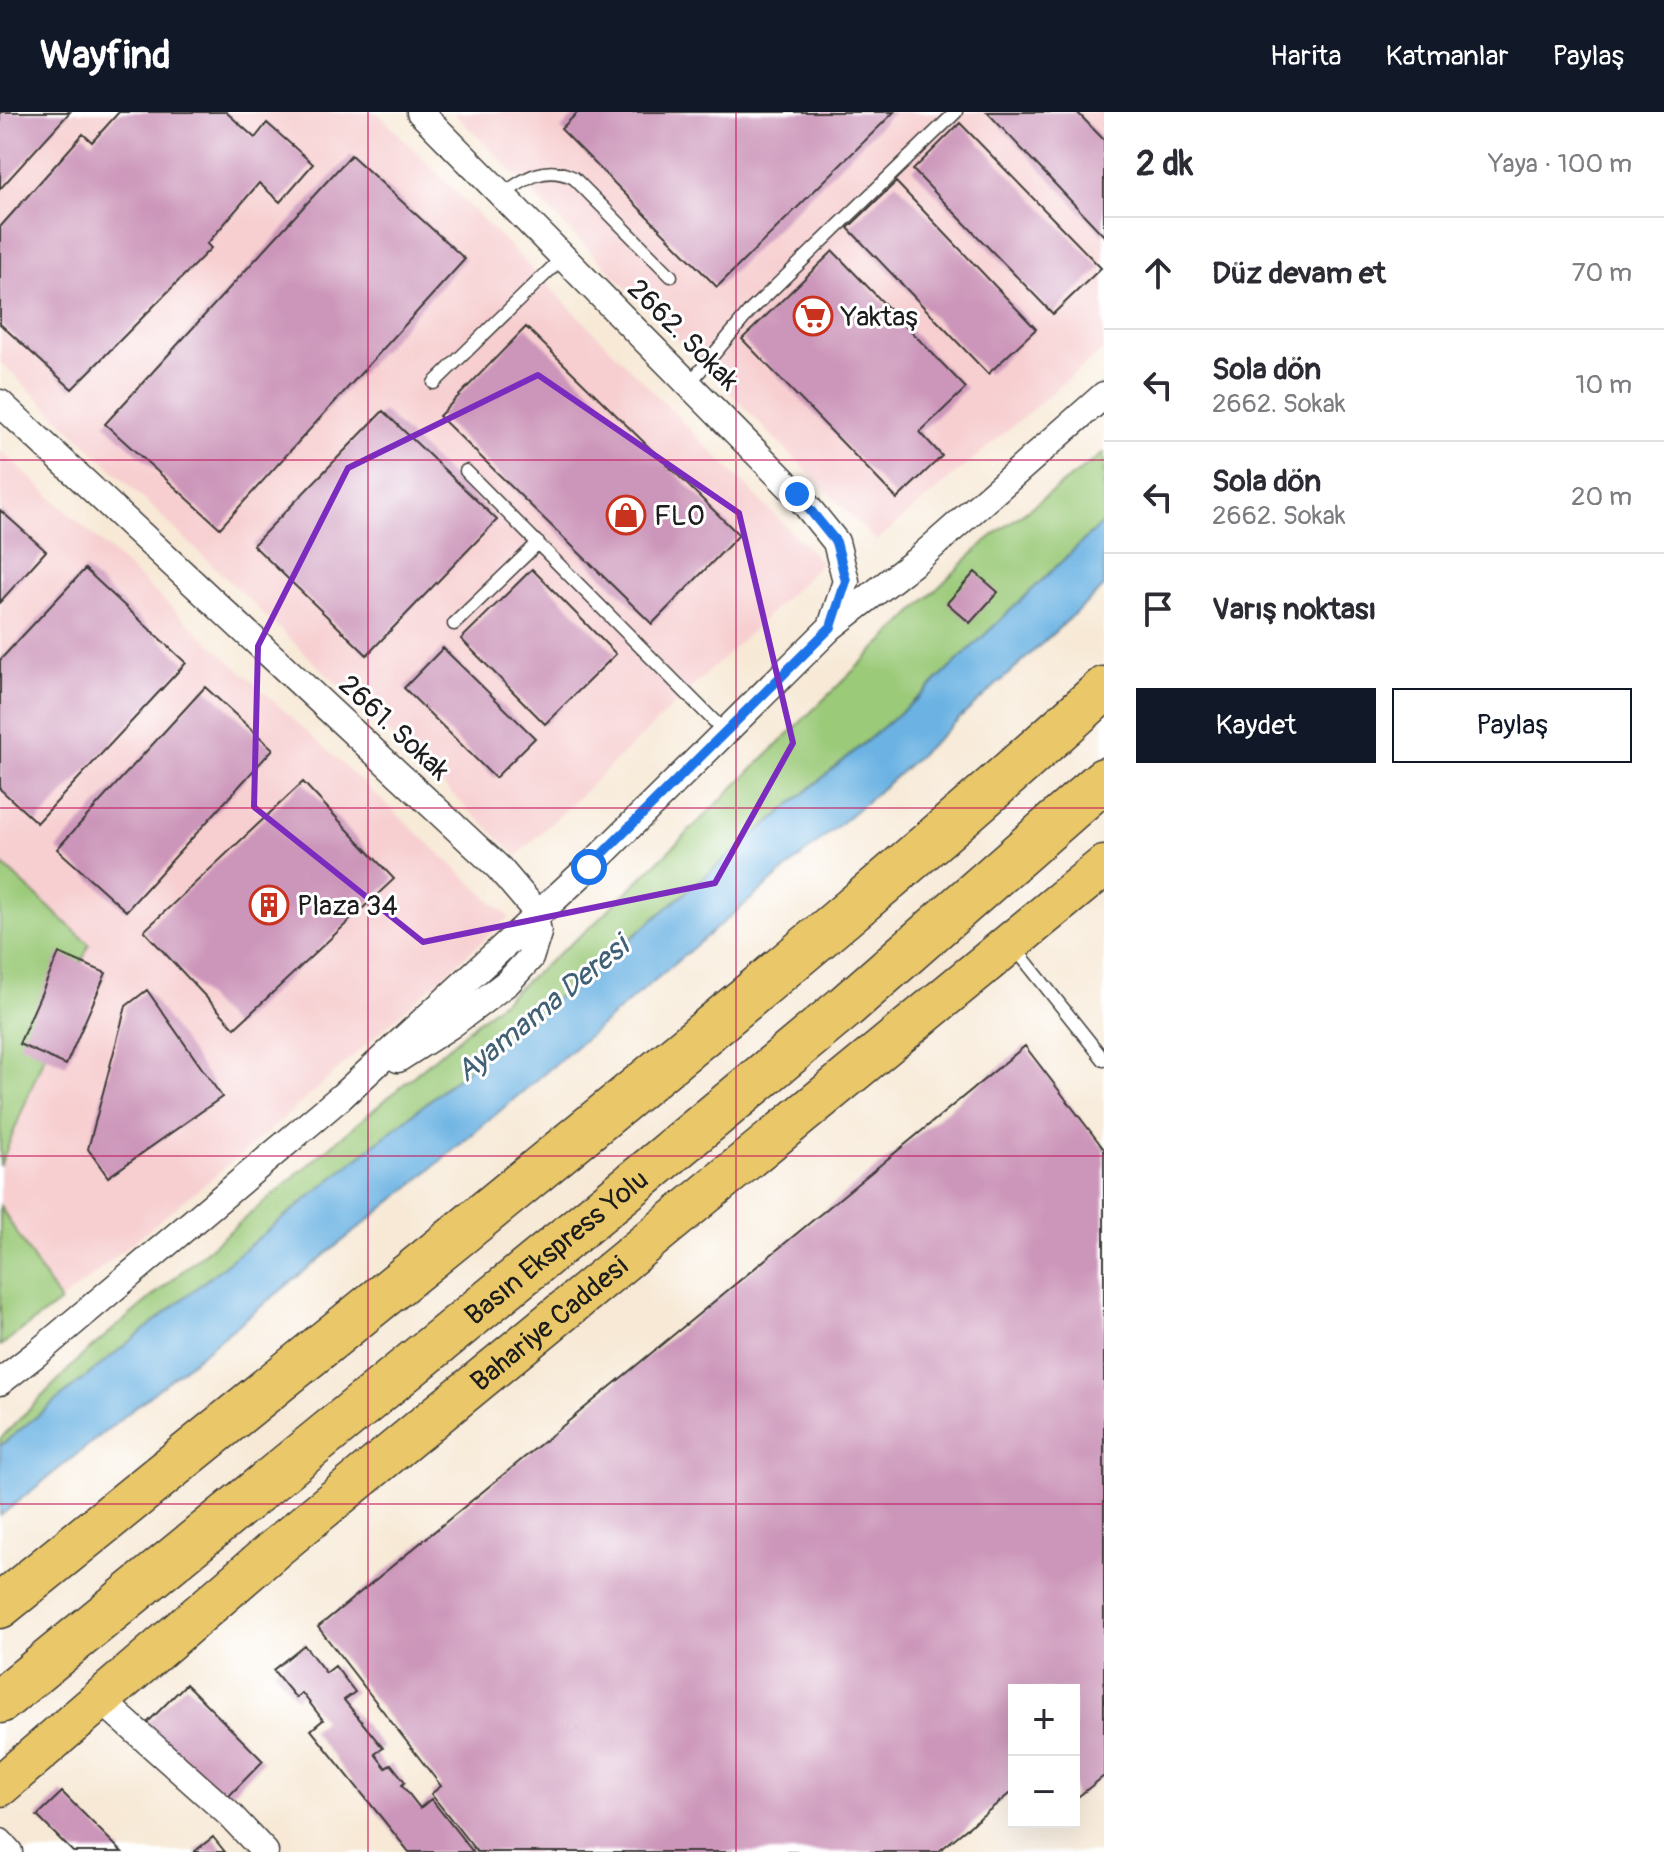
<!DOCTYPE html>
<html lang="tr">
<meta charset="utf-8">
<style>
:root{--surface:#fff;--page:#f2f2f3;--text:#2b2b33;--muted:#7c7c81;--line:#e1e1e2;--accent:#111827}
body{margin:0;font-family:Pangolin,sans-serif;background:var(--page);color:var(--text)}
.controls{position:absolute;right:24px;bottom:24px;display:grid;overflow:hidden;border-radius:0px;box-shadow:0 8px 32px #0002}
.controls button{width:72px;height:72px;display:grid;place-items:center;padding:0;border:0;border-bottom:2px solid var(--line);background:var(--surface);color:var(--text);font:40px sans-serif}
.stop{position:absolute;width:24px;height:24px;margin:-18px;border:6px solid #1a73e8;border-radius:50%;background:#fff}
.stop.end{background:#1a73e8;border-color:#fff;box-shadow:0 2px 8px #0008}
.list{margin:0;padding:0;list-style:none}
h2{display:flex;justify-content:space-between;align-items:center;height:104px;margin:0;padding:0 32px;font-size:34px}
h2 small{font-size:26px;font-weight:400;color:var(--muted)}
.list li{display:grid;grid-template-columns:52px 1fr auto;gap:24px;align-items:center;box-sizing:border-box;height:112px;padding:0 32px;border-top:2px solid var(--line)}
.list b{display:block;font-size:30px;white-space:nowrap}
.list p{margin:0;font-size:26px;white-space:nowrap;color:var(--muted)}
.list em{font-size:26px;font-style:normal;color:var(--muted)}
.actions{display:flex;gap:16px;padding:24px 32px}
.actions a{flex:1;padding:18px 0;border:2px solid var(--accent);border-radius:0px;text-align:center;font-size:28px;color:var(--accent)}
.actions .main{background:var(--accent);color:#fff}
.icon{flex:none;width:44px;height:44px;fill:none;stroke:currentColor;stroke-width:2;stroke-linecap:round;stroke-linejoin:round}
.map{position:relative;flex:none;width:1104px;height:1740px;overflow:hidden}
header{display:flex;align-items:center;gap:48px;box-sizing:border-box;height:112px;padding:0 40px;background:var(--accent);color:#fff}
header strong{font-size:38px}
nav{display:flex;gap:44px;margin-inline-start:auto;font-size:28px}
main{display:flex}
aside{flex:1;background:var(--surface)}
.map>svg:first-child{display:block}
.built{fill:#f7cfd0}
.green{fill:#9bca79;stroke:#5c734a;stroke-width:2}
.water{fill:#6cb3e3;stroke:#446880;stroke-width:2}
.building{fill:#cc96ba}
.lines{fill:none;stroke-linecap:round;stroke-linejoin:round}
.service-casing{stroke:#3d3b38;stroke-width:15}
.minor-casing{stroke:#3d3b38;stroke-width:29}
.primary-casing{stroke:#3d3b38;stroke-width:43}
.motorway-casing{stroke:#3d3b38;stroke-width:47}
.service{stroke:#fff;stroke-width:12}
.minor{stroke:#fff;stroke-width:26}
.primary{stroke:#eac769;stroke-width:40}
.motorway{stroke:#eac769;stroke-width:44}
.route{stroke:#1a73e8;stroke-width:10}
.marked{fill:none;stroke:#7b2cbf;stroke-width:6;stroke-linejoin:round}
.grid{fill:none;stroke:#c2185b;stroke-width:2;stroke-opacity:0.55}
.labels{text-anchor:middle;stroke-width:6;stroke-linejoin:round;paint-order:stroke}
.poi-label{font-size:28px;fill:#1c1c1c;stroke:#fff;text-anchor:start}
.street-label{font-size:28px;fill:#1c1c1c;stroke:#fff}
.water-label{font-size:30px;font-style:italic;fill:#406076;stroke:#fff}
</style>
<header>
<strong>Wayfind</strong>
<nav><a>Harita</a><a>Katmanlar</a><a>Paylaş</a></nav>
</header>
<main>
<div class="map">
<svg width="1104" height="1740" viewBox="0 0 1104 1740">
<rect width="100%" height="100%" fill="#fff"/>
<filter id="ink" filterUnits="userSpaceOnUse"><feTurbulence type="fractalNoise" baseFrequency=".0125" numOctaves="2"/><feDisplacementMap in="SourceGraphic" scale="16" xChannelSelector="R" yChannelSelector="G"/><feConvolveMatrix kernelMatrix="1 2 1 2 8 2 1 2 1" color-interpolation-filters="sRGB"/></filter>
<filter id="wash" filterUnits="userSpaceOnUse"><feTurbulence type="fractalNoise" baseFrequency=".006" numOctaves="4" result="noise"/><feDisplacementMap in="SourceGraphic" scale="32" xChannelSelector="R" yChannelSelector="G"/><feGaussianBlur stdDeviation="1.8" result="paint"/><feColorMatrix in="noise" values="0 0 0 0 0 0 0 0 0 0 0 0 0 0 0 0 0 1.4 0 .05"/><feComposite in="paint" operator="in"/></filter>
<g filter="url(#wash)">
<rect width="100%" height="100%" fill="#f7e9d6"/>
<path class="built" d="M0,0H377L822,451L517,744L0,250Z
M453,0H1104V237L876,429Z
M0,338L509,805L273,1016L60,1190L0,1094V1054L89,832L0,750Z"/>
<path class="green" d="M1104,341V409L925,580L630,827L0,1334V1327L83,1243L596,810L987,428Z
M0,750L89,832L0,1054Z
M0,1094L60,1190L0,1234Z"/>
<path class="water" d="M1104,409V475L892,668L412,1073L0,1404V1334L630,827L925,580Z"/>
<g id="blocks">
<path class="building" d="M0,0H70L0,77Z
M119,0H226L255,26L267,11L313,52L280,90L259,71L207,132L211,136L72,277L0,212V115L83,22L92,30Z
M578,0H894L717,175L561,17Z
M987,0H1077L1104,28V124Z
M960,11L1101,156L1053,202L913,58Z
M351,43L465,147L220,416L105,312Z
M896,70L1036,217L988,262L848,116Z
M833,139L966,276L920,320L942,344L897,387L742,227Z
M526,215L739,423L652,512L439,304Z
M383,299L497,408L367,543L253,433Z
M0,398L46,439L0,490Z
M85,457L186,551L37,711L0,677V548Z
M532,457L616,542L545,612L461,527Z
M975,460L998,480L970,511L947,491Z
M443,536L535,626L495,666L404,576Z
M205,575L273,637L126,799L57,737Z
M303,670L394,767L235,916L144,819Z
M59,841L106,861L66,953L19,932Z
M147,878L222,985L108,1065L88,1037L126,894Z
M1025,934L1104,1037V1664L1074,1688V1578H1014V1678L938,1740H477L431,1682L441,1674L318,1515Z
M304,1533L326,1561L335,1554L355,1580L344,1588L383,1636L375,1642L386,1656L391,1652L405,1670L402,1673L420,1696L431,1687L473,1740H409L311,1618L323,1608L302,1581L296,1586L273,1558Z
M186,1572L263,1649L223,1690L145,1613Z
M62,1680L122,1740H73L37,1704Z
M213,1725L225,1740H194Z"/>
</g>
</g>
<g filter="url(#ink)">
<use href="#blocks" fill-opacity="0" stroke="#3d3b38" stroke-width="2"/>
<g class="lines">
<g class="service-casing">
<path id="service" d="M502,83C526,66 545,52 574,66L671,164
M434,271L563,145
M689,272L750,199L956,0
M466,359L725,620
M454,512L538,431
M1015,836L1104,948"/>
</g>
<g class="minor-casing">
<path id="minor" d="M420,0L797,382L836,430L846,469L831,515
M0,291L499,756L534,797L538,821L530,846L508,870L451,913L398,947
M0,1270L36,1242L342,984L589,755L831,515L916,449L1104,283
M100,1587L230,1703L265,1740
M0,1730L9,1740"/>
</g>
<g class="primary-casing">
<g id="primary">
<path id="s1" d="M0,1674L278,1434L1104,754"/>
</g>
</g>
<g class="motorway-casing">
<g id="motorway">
<path d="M0,1494C189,1342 378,1189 566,1035C748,886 930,735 1104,577"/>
<path id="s2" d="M0,1589L646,1061L844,896L1104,668"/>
</g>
</g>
<use href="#service" class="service"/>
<use href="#minor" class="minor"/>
<use href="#primary" class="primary"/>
<use href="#motorway" class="motorway"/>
</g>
</g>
<g class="lines" filter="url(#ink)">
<path class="route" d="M589,755L831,515L846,469L836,430L797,382"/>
</g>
<path class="marked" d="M538,263L739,401L793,631L715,771L423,830L254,695L258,534L348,356Z"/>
<path class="grid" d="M368,0V1740M736,0V1740M0,348H1104M0,696H1104M0,1044H1104M0,1392H1104"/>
<defs>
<g id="supermarket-ring" transform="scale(2)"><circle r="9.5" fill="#fff" stroke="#c8321e" stroke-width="1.5"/><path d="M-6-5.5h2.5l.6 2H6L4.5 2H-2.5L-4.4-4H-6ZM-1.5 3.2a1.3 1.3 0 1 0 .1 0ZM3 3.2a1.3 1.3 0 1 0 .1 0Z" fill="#c8321e"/></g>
<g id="shop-ring" transform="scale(2)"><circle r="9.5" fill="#fff" stroke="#c8321e" stroke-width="1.5"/><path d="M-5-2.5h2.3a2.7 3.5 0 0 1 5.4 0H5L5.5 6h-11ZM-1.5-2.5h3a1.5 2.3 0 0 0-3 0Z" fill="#c8321e"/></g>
<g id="building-ring" transform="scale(2)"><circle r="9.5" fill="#fff" stroke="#c8321e" stroke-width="1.5"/><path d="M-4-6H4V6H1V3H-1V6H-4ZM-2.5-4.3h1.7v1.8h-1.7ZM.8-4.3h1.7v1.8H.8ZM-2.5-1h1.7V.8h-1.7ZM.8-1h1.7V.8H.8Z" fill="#c8321e"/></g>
</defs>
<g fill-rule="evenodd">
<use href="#supermarket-ring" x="813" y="204"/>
<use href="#shop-ring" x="626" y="403"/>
<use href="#building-ring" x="269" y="793"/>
</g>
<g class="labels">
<g class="poi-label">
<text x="841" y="214">Yaktaş</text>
<text x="654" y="413">FLO</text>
<text x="297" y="803">Plaza 34</text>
</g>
<g class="street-label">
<text transform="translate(684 222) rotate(45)" y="10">2662. Sokak</text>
<text transform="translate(395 615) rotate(43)" y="10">2661. Sokak</text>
<text dy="10" stroke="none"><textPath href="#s2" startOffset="718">Basın Ekspress Yolu</textPath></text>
<text dy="10" stroke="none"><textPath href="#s1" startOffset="718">Bahariye Caddesi</textPath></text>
</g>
<g class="water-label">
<text transform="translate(542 897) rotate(-39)" y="10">Ayamama Deresi</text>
</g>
</g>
</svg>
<div class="controls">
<button>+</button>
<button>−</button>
</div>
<div class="stop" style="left:589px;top:755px"></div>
<div class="stop end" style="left:797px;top:382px"></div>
</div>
<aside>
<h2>2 dk<small>Yaya · 100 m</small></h2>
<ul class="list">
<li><svg class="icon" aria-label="ahead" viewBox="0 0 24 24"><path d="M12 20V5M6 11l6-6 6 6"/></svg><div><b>Düz devam et</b></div><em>70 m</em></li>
<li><svg class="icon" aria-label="left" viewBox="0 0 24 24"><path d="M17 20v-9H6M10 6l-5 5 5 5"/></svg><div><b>Sola dön</b><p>2662. Sokak</p></div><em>10 m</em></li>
<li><svg class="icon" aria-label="left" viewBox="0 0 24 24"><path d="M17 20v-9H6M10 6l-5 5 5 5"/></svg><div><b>Sola dön</b><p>2662. Sokak</p></div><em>20 m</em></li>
<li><svg class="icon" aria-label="arrive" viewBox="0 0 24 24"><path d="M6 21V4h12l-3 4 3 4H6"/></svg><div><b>Varış noktası</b></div></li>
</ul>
<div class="actions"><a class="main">Kaydet</a><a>Paylaş</a></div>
</aside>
</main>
